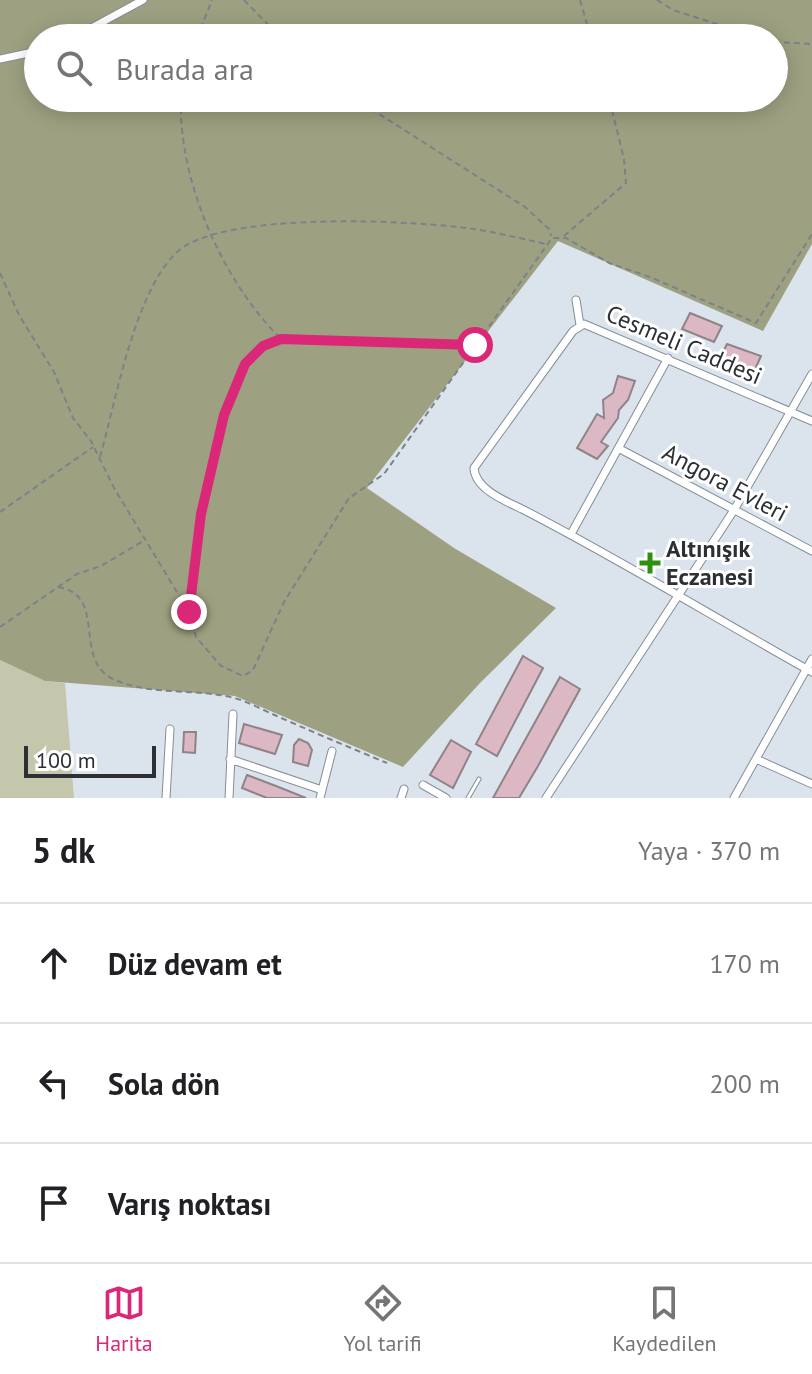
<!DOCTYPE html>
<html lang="tr">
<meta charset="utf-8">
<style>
:root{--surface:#fff;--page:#f2f2f2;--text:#202124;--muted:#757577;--line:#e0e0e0;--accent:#db2777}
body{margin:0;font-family:"PT Sans",sans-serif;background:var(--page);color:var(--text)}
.scale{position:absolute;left:24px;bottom:20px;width:132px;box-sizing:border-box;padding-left:8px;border:4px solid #2c2f33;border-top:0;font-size:22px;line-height:28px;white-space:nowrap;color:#2c2f33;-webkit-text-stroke:6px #fff;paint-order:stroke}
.stop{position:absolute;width:24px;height:24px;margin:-18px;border:6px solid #db2777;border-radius:50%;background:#fff}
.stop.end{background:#db2777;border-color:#fff;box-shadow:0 2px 8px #0008}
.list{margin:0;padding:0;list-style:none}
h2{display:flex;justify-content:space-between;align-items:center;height:104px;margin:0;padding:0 32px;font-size:34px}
h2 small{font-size:26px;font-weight:400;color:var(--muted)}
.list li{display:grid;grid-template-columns:52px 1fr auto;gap:24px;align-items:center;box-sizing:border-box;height:120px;padding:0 32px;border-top:2px solid var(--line)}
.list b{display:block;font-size:30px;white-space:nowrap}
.list em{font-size:26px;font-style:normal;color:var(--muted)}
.icon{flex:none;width:44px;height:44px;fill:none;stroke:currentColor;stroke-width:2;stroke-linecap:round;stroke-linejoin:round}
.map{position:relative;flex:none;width:812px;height:798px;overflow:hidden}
.search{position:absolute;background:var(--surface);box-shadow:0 4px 20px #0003;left:24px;right:24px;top:24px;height:88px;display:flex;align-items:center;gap:20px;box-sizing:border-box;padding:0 28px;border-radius:44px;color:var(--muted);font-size:30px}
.sheet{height:464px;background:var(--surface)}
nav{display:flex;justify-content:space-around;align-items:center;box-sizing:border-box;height:112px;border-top:2px solid var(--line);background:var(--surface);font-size:22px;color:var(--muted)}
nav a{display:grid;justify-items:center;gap:4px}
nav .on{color:var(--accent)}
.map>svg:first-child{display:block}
.green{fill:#c4c7ab}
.forest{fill:#9ea181;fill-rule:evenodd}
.building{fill:#dcb7c4;stroke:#8f8387;stroke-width:2}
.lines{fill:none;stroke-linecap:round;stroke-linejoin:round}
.service-casing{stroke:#858d96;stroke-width:5}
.minor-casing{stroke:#858d96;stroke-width:9}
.path{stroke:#7c8288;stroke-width:2;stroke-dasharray:6 4;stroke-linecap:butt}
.service{stroke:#fff;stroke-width:3}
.minor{stroke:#fff;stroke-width:7}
.route{stroke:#db2777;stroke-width:10}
.poi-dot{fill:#2d900f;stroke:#fff;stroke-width:3}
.labels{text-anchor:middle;stroke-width:6;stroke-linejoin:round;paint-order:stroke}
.street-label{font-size:24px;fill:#2c2f33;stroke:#fff}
.poi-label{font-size:24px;font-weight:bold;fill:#2c2f33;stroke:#fff;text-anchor:start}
</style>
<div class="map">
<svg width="812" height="798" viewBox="0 0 812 798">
<rect width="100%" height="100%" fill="#dbe3ed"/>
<path class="green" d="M0,660L45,681L65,683L74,798H0Z"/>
<path class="forest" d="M0,0H812V244L763,331L558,241L367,488L454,548L556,608L480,683L403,767L235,696L45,681L0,660ZM38,38H774V98H38Z"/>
<path class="building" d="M690,313L722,326L714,342L682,329Z
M727,344L761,356L752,376L745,369L719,360Z
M618,376L635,381L628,400L619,410L618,418L601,442L608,446L597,459L577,448L597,414L604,418L603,400L613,393Z
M523,656L543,668L497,756L476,744Z
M560,677L580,689L538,766L519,798H493Z
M244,724L282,735L275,754L239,743Z
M184,732H196L195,753L183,752Z
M299,739L308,743L312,750L308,766L293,762L294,745Z
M451,740L471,752L453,788L430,775Z
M247,775L276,786L306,798H267L242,788Z"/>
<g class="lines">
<g class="service-casing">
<path id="service" d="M468,798L479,779"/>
</g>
<g class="minor-casing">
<path id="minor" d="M73,38L143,0
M0,59L38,51
M576,300L580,325
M812,421L584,324L573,331L474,468C475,489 505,501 522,509C621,560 715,618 812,672
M620,449L812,551
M571,534L668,358
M230,759L322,790
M756,759L812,784
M423,785L446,798
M166,798L170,729
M229,798L233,714
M320,798L332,751
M401,798L404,789
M546,798L734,510L812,374
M734,798L812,659"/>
</g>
<path class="path" d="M244,0L281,38
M580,0L591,38
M657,0L673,10L760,38
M197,38L212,0
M774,42L812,44
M181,98C178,180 222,280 280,338
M354,98L525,207L549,229L551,236
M564,236L626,183L624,159L609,98
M0,273L19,315L54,372L73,418L91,441L114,488L189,612L196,637L221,666L243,676L253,670L284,602L349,498L384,474L552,238H566L609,263L650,277L756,323L812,234
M100,457C116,401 134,294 176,253C218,210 421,220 480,230C502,234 524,239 546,244
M0,512L93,447
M58,587C108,595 72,659 113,679C149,696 196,688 234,698C249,702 265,711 279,717C315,733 351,748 387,763
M190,611L201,514L224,415L245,364L263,346L281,339L475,345
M0,627L77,574L101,566L145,540"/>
<use href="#service" class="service"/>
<use href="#minor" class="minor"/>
</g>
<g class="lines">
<path class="route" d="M189,612L201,514L224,415L245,364L263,346L281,339L475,345"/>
</g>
<path class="poi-dot" d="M646 551h8v8h8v8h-8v8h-8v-8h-8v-8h8z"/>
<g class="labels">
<g class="street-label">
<text transform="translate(684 345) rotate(23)" y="8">Cesmeli Caddesi</text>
<text transform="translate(725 483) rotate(28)" y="8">Angora Evleri</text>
</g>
<g class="poi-label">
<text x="666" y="557">Altınışık<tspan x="666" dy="28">Eczanesi</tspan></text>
</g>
</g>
</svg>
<div class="scale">100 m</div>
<div class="stop" style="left:475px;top:345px"></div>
<div class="stop end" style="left:189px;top:612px"></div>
<div class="search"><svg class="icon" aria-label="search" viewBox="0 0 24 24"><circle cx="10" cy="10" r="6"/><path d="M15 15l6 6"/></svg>Burada ara</div>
</div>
<section class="sheet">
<h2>5 dk<small>Yaya · 370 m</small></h2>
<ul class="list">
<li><svg class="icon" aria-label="ahead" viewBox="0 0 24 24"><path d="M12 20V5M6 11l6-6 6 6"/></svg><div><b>Düz devam et</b></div><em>170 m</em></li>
<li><svg class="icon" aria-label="left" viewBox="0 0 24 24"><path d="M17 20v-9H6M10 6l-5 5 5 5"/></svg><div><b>Sola dön</b></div><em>200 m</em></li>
<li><svg class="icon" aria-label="arrive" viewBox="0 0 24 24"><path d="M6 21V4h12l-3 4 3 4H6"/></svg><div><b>Varış noktası</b></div></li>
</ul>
</section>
<nav>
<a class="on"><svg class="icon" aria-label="map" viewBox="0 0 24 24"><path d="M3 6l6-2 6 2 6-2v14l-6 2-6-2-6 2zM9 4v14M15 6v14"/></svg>Harita</a>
<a><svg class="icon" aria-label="directions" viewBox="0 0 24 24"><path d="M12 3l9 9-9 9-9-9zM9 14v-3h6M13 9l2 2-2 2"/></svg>Yol tarifi</a>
<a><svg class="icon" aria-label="saved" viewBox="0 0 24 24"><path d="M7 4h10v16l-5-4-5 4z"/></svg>Kaydedilen</a>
</nav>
